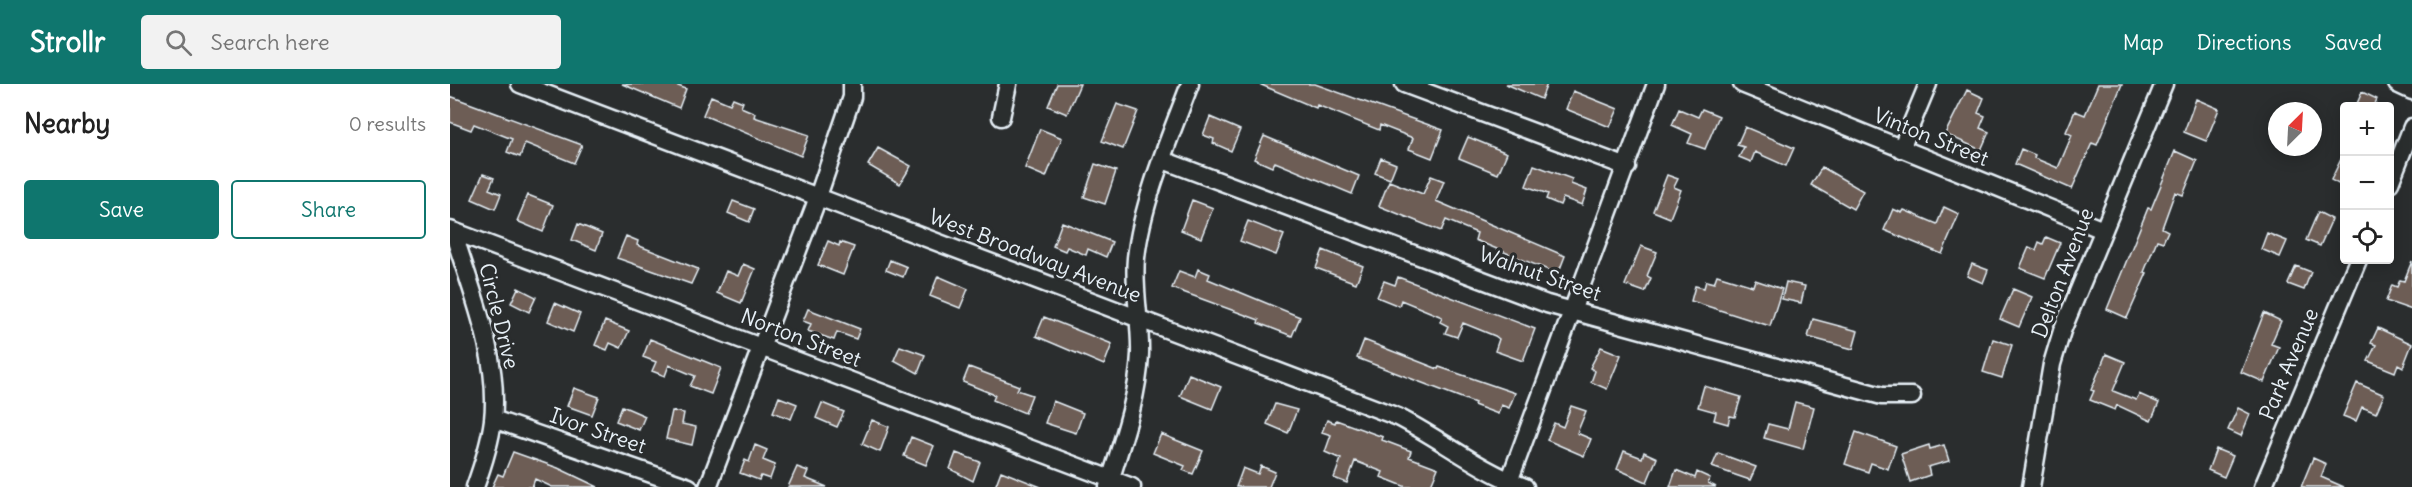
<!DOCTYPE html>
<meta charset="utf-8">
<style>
:root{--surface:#fff;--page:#f2f2f2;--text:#222;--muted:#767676;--line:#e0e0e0;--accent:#0f766e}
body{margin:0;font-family:Delius,sans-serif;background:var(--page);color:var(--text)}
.controls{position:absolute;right:18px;top:18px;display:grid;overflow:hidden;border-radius:6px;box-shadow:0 3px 15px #0003}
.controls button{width:54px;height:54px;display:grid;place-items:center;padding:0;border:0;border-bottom:2px solid var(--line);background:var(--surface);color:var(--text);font:30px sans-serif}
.compass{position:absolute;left:1818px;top:18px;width:54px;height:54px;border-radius:50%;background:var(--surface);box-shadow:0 3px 15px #0003;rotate:24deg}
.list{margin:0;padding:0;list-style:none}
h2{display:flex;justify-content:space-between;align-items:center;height:78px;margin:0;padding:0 24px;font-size:26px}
h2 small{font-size:20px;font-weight:400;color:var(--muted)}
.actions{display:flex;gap:12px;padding:18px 24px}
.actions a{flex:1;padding:14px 0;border:2px solid var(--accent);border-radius:6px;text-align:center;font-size:21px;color:var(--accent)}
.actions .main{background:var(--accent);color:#fff}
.icon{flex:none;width:33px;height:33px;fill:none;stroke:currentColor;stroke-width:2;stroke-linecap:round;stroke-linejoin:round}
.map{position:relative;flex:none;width:1962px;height:403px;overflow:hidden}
header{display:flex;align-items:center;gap:36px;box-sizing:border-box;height:84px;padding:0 30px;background:var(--accent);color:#fff}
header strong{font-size:28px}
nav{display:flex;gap:33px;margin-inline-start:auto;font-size:21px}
.search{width:420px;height:54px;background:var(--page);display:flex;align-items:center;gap:15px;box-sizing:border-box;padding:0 21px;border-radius:6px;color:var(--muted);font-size:22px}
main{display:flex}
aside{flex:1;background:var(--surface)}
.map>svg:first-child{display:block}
.building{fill:#6d5d54;stroke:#e8f1f8;stroke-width:1.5}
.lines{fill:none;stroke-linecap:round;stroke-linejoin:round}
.minor-casing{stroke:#e8f1f8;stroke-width:21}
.minor{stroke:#2a2d2e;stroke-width:16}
.labels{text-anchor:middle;stroke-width:6;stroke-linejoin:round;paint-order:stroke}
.street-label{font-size:21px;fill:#e8f1f8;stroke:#2a2d2e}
</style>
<header>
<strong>Strollr</strong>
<div class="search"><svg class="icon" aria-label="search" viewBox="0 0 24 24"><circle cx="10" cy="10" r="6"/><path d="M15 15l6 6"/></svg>Search here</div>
<nav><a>Map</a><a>Directions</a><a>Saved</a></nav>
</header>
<main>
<aside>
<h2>Nearby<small>0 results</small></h2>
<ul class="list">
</ul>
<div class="actions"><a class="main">Save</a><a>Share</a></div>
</aside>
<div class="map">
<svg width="1962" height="403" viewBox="0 0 1962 403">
<rect width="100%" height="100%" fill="#2a2d2e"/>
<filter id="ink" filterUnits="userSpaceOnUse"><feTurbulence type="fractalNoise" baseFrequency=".0167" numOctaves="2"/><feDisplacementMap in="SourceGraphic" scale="12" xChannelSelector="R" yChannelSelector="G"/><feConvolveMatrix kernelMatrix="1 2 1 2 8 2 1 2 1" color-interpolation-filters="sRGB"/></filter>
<g filter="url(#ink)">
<path class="building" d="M172,0H223L236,5L229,24Z
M607,0H630L617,30L598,22Z
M809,0H865L993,46L982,74L959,65L963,54L930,41L929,46L867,21L866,24Z
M1056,0H1097L1091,15Z
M1648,0H1672L1647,61L1642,59L1622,105L1565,80L1571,65L1585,71L1584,74L1608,84L1622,51L1616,48L1625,27L1635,31Z
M1517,6L1534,14L1528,29L1535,32L1530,44L1539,48L1531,66L1495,50Z
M1123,7L1168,25L1160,43L1116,25Z
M1912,8L1927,15L1924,22H1906Z
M0,12L132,61L124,79L75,59L70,73L57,68L62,55L24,40L21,46L0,38Z
M261,12L280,20L283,14L293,18L291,23L305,29L304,33L359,51L351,72L253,31Z
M1746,15L1769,25L1756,57L1734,48Z
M667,20L688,27L673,65L652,57Z
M1229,25L1248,33L1252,25L1269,32L1255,65L1238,59L1242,50L1222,41Z
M760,33L790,46L781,67L763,59L764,55L753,51Z
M1295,43L1344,64L1336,82L1305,68L1301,78L1289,73L1294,63L1287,61Z
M590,45L612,54L596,93L575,84Z
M814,52L909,92L902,110L825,78L822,83L804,75Z
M1018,53L1057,69L1048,90L1009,74Z
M428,64L461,82L450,100L418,81Z
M1725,67L1747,77L1733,111L1725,108L1712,144L1718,147L1713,158L1707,156L1694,188L1697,189L1677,234L1657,225L1698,124L1701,125Z
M1894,69V103L1881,96Z
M931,74L946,80L940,95L925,89Z
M645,80L666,87L655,120L634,113Z
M1084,81L1122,95L1121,100L1137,106L1132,121L1113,114L1110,121L1096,115L1098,110L1076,102Z
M1372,83L1413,107L1403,125L1361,101Z
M33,90L44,94L39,105L51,110L45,125L22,115Z
M1217,91L1228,95L1224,103L1231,106L1220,134L1203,127Z
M981,92L994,97L986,117L1115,172L1108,190L1025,156L1027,149L996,136L991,147L929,122L939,97L973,110Z
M78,111L103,121L93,148L67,137Z
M742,116L763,124L751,154L731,146Z
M283,117L304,125L299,138L278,129Z
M1494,123L1509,130L1492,170L1434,146L1443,125L1452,129L1454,126L1487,140Z
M1868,128L1882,135L1870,162L1856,156Z
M798,137L834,151L826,171L790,157Z
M612,138L662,158L656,173L638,165L636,171L617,163L615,167L603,162Z
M128,140L152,150L146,166L122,156Z
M1817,149L1837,157L1830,173L1811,165Z
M176,152L188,157L187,161L248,185L241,200L167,174Z
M1596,153L1610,159L1595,194L1570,184L1579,163L1586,166L1589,158L1593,160Z
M378,157L389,162L390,158L404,163L393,191L368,181Z
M1191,162L1207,168L1197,192L1201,194L1195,208L1175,201Z
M873,166L913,182L906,199L866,184Z
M440,176L457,183L453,193L436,186Z
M1962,177V226L1936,217L1942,201L1947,203L1950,196L1954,197Z
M293,180L305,185L291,219L267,209L276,187L288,192Z
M1522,180L1538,186L1533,199L1517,192Z
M1846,182L1861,188L1854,206L1838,200Z
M748,185L760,190L758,195L850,233L842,252L808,239L809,236L722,204L729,187L745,193Z
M1267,191L1303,202L1305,196L1332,205L1320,242L1241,217L1245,202L1254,204L1256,197L1264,199Z
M488,192L518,205L510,224L480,212Z
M948,193L1085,245L1073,277L1045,267L1049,255L1045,252L1013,239L1007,253L995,249L998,242L990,238L992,233L951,216L949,222L927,213L934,197L945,201Z
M1336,198L1355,202L1351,219L1332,215Z
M68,204L86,213L79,228L61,219Z
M1563,205L1582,213L1569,243L1550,235Z
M105,219L130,230L123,248L98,237Z
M358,225L410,245L406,255L387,248L384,256L358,247L361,240L353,237Z
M1814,229L1831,237L1821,260L1829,263L1814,298L1791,288Z
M594,233L662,260L654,281L586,252Z
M1363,235L1408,247L1403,265L1358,253Z
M155,237L179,247L171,264L160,259L157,266L145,261Z
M1928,244L1962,260L1953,283L1948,280L1945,288L1918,277L1926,261L1921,259Z
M200,255L271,284L261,310L240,302L245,292L219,281L215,292L202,287L206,278L193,273Z
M1543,255L1562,261L1552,294L1533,288Z
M914,256L988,285L989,283L1065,309L1059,324L1051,321L1048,330L1024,321L1025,319L907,274Z
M450,262L475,271L468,289L444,276Z
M1151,263L1171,271L1157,305L1141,298L1145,287L1140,284Z
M1656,270L1675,278L1663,307L1686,316L1689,310L1709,319L1701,337L1667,321L1665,326L1640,316L1644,307L1641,306Z
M519,283L569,302L567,306L582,311L575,329L543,316L545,311L513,298Z
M739,290L771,303L762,325L730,312Z
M1907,299L1934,311L1926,329L1912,323L1906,337L1893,332Z
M1254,302L1291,313L1285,333L1280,332L1278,340L1264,336L1266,328L1248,323Z
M124,304L149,313L142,331L117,322Z
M329,313L347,320L341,335L323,328Z
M603,317L633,329L626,349L595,339Z
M1345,318L1364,323L1353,365L1314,354L1318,340L1338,345Z
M372,319L394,328L387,343L366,334Z
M825,320L847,326L838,349L817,340Z
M172,322L195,332L189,346L166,337Z
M1121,322L1136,327L1127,349L1141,355L1134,372L1097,356L1104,339L1113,343Z
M1788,324L1800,330L1791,352L1778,346Z
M222,327L234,329L232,340L246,343L242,361L216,355Z
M422,336L439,343L430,368L412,360Z
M877,336L885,339L886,336L933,353L932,356L961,367L959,373L988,384L980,403H956L931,393L933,388L905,377L897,399L884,394L891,375L875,368L881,351L872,348Z
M1406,348L1446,362L1438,385L1421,379L1418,388L1395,380Z
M711,350L753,367L743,390L733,386L735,382L703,369Z
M461,353L484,362L476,381L454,372Z
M305,361L317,366L313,376L325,381L320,395L311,392L309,396L290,389L295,376L299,378Z
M1479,361L1480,365L1494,361L1499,377L1478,383L1480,391L1460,398L1451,370Z
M1766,365L1783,372L1774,393L1758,386Z
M1174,367L1192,374L1194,368L1207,374L1197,398L1167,385Z
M63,368L108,384L148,403H102L85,395L82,403H42L48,390L53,392Z
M506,369L530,378L523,397L500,385Z
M1268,369L1306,383L1300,396L1262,383Z
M1863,374L1876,380L1871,393L1894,403H1851Z
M811,382L825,388L819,403H786L793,384L808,390Z
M347,383L358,387L355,394L377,403H338Z
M1226,386L1245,394L1247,388L1260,394L1258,399L1266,403H1220Z
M551,387L591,403H545Z"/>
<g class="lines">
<g class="minor-casing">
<path id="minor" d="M70,0L948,333C991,355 1029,386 1075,403
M954,0L1177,83
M1292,0L1653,146
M1947,0L1962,7
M551,33L558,0
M1451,65L1478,0
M713,76L1097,220L1432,312H1462
M1940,99L1962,43
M0,146L3,147C21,207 50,273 43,336C40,359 33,381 25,403
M3,147L682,403
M43,335L239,403
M258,403L364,124L402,13V0
M658,403C671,361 688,315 690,270C691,238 683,206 686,174C692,118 720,53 740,0
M1057,403L1206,0
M1581,403L1602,280L1612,247L1714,0
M1813,403L1908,176"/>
</g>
<use href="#minor" class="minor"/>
</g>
</g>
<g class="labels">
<g class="street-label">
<text transform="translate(1481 53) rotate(22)" y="7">Vinton Street</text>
<text transform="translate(585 172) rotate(21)" y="7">West Broadway Avenue</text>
<text transform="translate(1613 189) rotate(-69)" y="7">Delton Avenue</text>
<text transform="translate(1090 190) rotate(19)" y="7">Walnut Street</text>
<text transform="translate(49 232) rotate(76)" y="7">Circle Drive</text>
<text transform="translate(351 254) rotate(21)" y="7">Norton Street</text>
<text transform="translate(1839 280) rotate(-67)" y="7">Park Avenue</text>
<text transform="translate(148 347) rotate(19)" y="7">Ivor Street</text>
</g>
</g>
</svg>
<div class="controls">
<button>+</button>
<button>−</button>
<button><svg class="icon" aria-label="locate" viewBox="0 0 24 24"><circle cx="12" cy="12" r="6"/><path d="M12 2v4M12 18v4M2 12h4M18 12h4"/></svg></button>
</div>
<svg class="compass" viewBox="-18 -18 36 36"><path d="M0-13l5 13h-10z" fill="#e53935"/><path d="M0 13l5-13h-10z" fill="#767676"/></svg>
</div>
</main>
